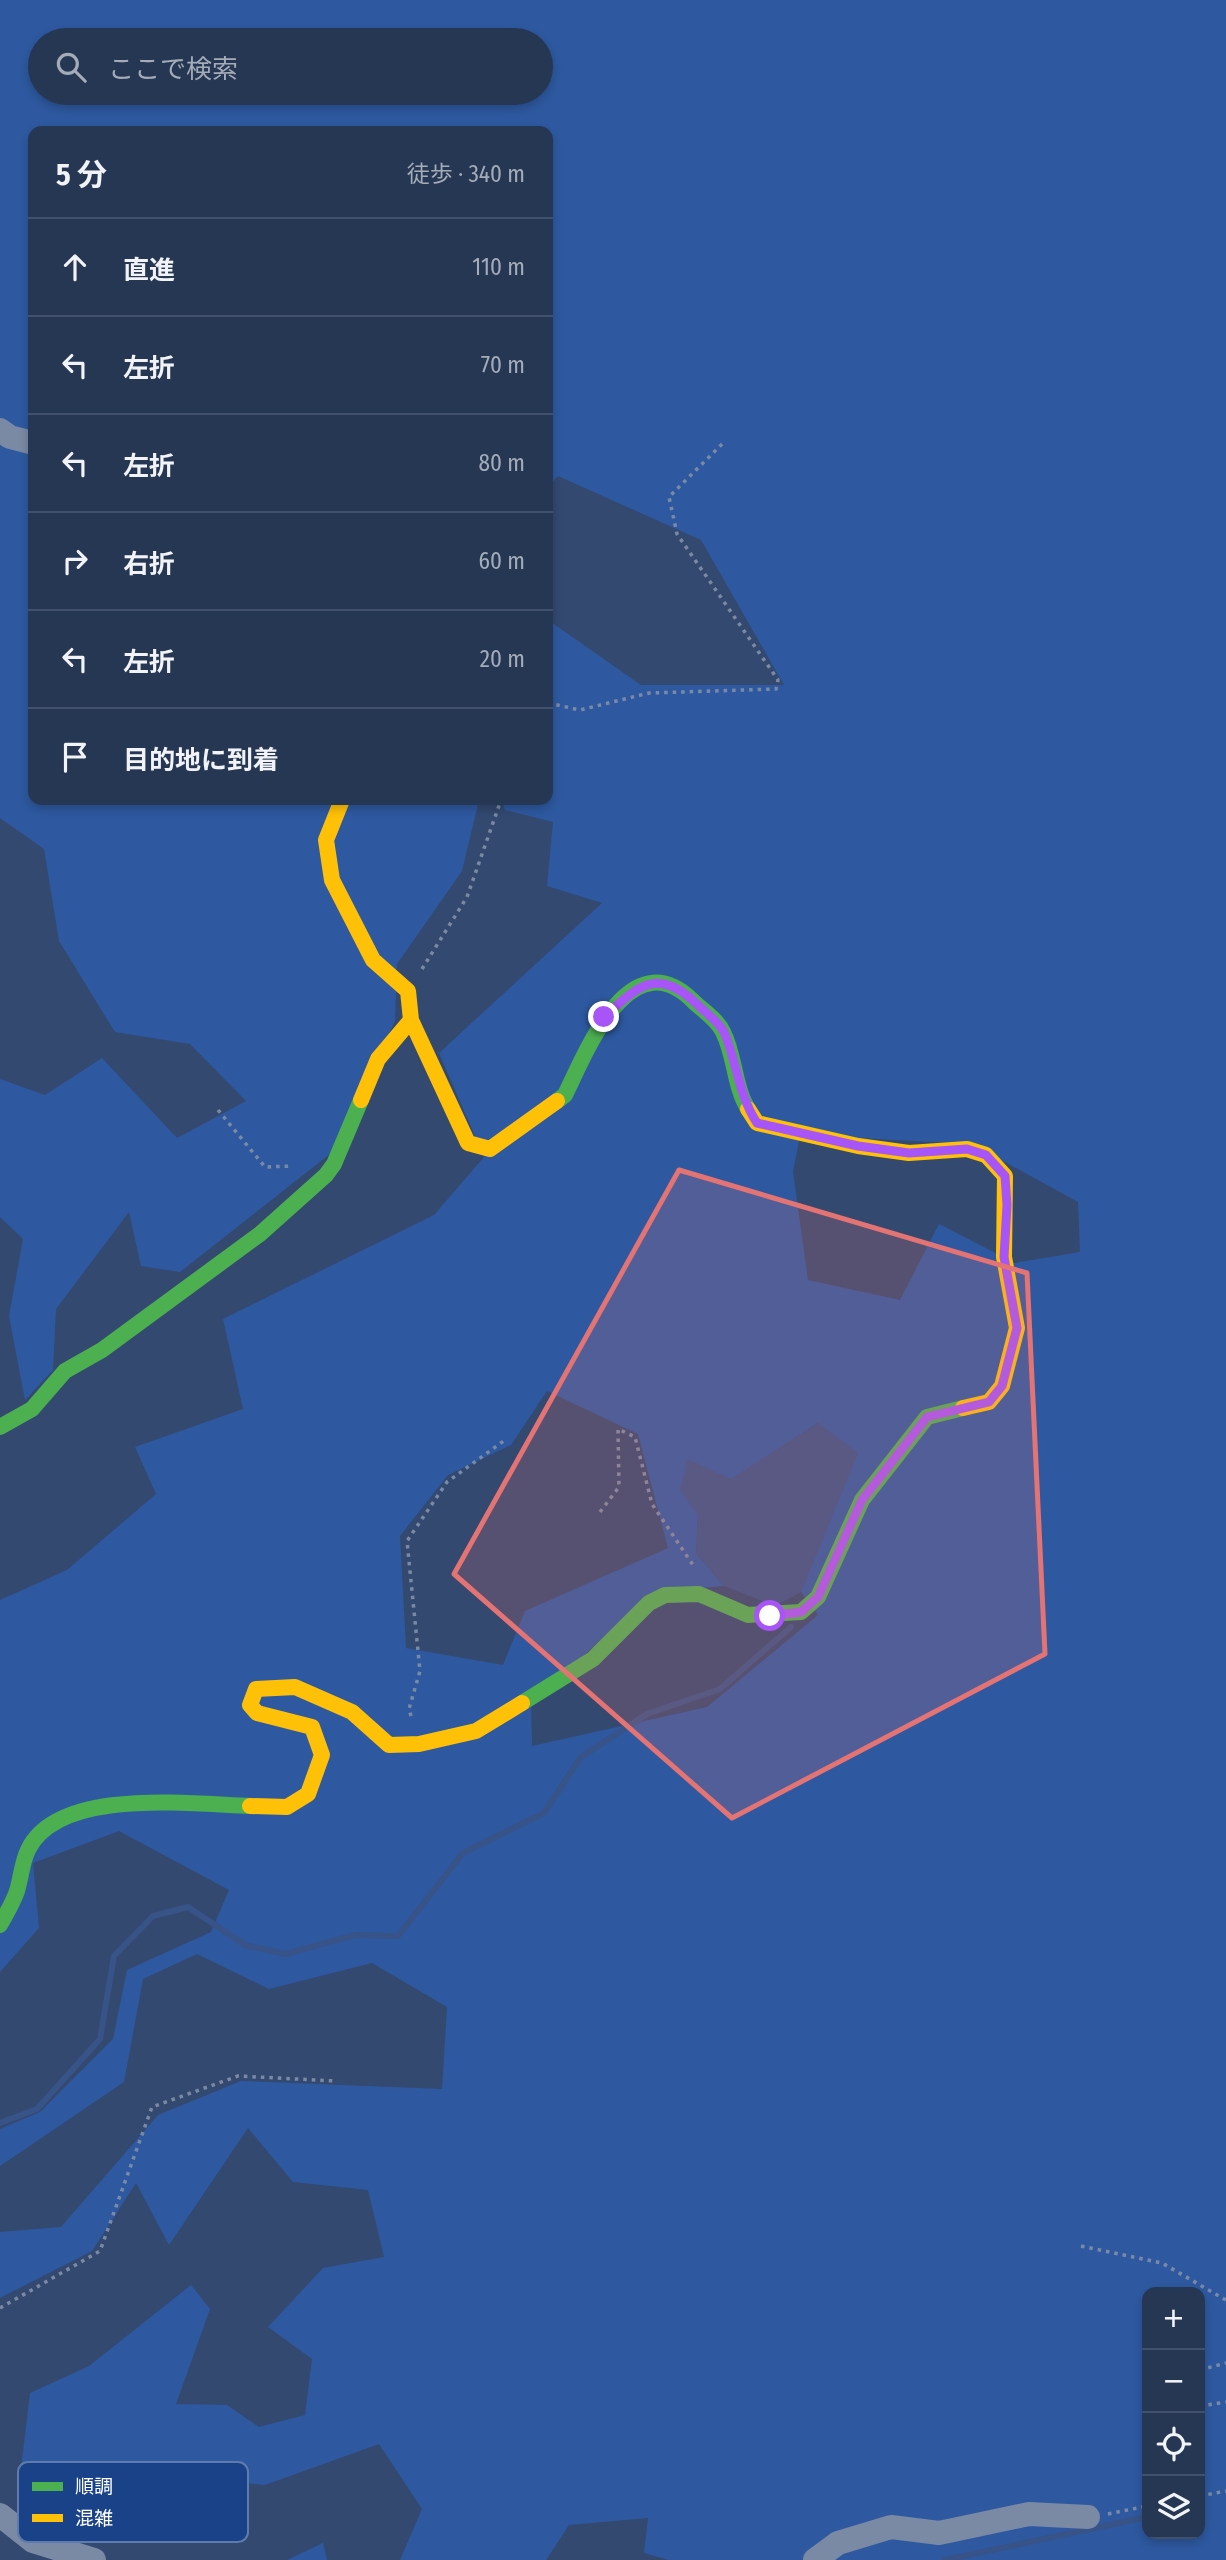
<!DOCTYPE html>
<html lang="ja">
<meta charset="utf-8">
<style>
:root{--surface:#263754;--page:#32425e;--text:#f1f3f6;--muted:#a4acb8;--line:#42516b}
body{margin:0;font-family:"Fira Sans Condensed","Noto Sans JP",sans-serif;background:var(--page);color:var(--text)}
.controls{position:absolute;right:21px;bottom:21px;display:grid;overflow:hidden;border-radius:14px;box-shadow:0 4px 10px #0003}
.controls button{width:63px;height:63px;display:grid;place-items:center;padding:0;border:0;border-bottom:2px solid var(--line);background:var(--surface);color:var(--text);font:35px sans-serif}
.stop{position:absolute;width:21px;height:21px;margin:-16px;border:5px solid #a855f7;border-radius:50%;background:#fff}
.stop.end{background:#a855f7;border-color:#fff;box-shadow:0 2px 7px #0008}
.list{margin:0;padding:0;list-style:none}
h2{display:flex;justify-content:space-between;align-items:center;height:91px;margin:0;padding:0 28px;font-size:30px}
h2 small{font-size:23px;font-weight:400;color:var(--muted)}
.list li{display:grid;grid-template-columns:46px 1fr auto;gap:21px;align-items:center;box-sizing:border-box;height:98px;padding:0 28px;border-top:2px solid var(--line)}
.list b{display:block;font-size:26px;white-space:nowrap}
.list em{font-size:23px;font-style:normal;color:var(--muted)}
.icon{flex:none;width:38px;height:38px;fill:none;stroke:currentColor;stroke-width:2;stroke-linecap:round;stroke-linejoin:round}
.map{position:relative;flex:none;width:1226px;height:2560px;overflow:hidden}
.search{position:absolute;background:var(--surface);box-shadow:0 4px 10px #0003;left:28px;top:28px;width:525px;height:77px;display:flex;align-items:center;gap:18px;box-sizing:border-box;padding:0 24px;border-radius:38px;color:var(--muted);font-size:26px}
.panel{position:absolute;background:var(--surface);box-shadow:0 4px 10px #0003;left:28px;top:126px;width:525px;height:679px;border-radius:14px}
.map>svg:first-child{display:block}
.green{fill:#2e59a0;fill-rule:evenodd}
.water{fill:#375387}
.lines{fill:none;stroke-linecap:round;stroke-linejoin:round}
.stream{stroke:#375387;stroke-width:6}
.path{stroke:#7a8aa5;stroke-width:3.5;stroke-dasharray:3.5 5;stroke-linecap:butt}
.street{stroke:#7a8aa5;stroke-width:24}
.fast{stroke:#4caf50;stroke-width:16}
.slow{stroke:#ffc107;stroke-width:16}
.route{stroke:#a855f7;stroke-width:9}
.marked{fill:#e47373;fill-opacity:0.2;stroke:#e47373;stroke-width:5;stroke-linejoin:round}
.key{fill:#1a4289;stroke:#5f7bac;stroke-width:2}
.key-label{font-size:19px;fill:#fff}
</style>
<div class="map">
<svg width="1226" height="2560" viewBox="0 0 1226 2560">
<rect width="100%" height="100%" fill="#334970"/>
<path class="green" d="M0,0H1226V2560H669L644,2553L648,2518L569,2525L546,2560H400L422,2509L379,2444L265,2485L168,2476L86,2501L19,2485L30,2393L89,2366L191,2285L210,2309L176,2404L227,2405L259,2427L305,2415L312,2359L268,2327L323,2268L384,2257L368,2190L293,2182L248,2128L169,2245L136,2183L92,2251L0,2298V2232L61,2227L158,2115L241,2081L442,2089L447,2007L372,1963L269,1989L197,1954L143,1979L124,2082L0,2166V2129L40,2112L113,2039L127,1970L211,1932L229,1890L119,1831L33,1863L39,1928L0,1972V1600L67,1570L156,1494L135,1447L243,1409L223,1319L434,1215L484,1157L439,1053L602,903L547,886L553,822L505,810L501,800H548V620L641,685H784L701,540L558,476L548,487V131H33V800H479L462,871L397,964L395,1021L335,1150L180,1272L141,1266L129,1212L56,1309L53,1370L25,1400L9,1316L23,1239L0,1217V1079L45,1095L102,1058L177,1138L246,1101L190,1044L115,1032L59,941L44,849L0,818ZM40,40H541V93H40ZM800,1135L972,1144L1078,1202L1080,1252L1015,1263L939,1224L900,1300L808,1280L793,1172ZM547,1391L638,1434L668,1548L525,1611L503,1665L406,1648L400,1536L448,1475L511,1445ZM818,1423L801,1592L818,1615L707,1707L532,1746L531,1703L654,1592L724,1586L696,1553L698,1515L731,1480ZM1147,2292H1200V2534H1147Z
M323,2543L327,2560H287Z"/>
<path class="water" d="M818,1423L858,1453L801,1592L775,1606L724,1586L696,1553L698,1515L680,1490L688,1459L731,1479Z"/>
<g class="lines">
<path class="stream" d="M0,2123L37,2109L100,2039L114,1956L153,1916L188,1907L245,1945L286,1954L355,1935L398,1936L463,1853L544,1813L581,1757L647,1714L720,1689L791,1627
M945,2560L1147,2517"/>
<path class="path" d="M548,703L580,710L649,693L776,689L778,680L677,534L669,497L722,444
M422,969L467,897L501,800
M218,1110L265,1167L293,1166
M600,1512L619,1487L618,1429L635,1437L652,1504L695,1568
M411,1716L409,1709L420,1671L407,1541L447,1482L505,1440
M1081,2246L1162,2263L1226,2300
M0,2308L100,2251L152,2107L238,2076L335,2081
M1200,2370L1226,2363
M1200,2406L1226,2402
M1200,2496L1226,2491
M1108,2514L1147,2506"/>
<path class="street" d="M0,430L10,437L33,443
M0,2515L33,2541L94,2560
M815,2560L838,2543L891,2527L939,2533L1029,2514L1088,2517"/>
<path class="fast" d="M557,1101L565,1095C587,1050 630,939 693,1001C702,1010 718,1020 723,1032C735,1055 734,1086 748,1109
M0,1427L32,1409L65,1371L102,1350L260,1234L326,1175L334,1164L361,1100
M522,1703L593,1659L649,1603L665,1595L699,1594L748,1615L801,1612L818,1597L862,1500L927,1417L963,1408
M0,1925C6,1914 13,1903 17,1891C21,1878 22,1862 28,1850C58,1787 192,1804 250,1806"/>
<path class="slow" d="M342,800L326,840L332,880L373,960L408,991L411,1020L468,1143L490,1149L557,1101
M361,1100L378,1059L411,1020
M748,1109L757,1123L858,1146L909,1153L967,1149L986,1155L1005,1176L1004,1257L1017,1328L1002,1386L989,1402L963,1408
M250,1806L287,1807L308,1794L322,1755L312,1727L257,1713L250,1705L256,1689L295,1687L352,1712L389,1745L419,1744L476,1731L522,1703"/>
</g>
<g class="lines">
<path class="route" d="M604,1017C639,985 657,966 698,1005C706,1013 719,1022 724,1032C737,1062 738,1094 757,1123L858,1146L909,1153L967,1149L986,1155L1005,1176L1007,1205L1004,1257L1017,1328L1002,1386L989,1402L927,1417L862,1500L818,1597L801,1612L770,1616"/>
</g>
<path class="marked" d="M679,1170L1027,1273L1045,1654L732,1818L454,1574Z"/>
<rect x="18" y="2462" width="230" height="80" rx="10" class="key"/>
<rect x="32" y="2482" width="31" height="9" fill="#4caf50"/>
<rect x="32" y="2514" width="31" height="8" fill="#ffc107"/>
<g class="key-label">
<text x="75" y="2493">順調</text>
<text x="75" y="2525">混雑</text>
</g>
</svg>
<div class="controls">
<button>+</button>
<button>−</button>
<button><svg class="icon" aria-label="locate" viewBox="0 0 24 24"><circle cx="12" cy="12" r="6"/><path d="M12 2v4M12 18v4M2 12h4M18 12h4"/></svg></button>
<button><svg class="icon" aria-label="layers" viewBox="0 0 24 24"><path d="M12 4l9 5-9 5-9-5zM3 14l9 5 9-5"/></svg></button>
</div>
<div class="stop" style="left:770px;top:1616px"></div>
<div class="stop end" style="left:604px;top:1017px"></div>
<div class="search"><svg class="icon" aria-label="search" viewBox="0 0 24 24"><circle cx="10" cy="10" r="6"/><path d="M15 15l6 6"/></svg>ここで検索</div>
<section class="panel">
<h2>5 分<small>徒歩 · 340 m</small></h2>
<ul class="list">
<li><svg class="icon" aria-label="ahead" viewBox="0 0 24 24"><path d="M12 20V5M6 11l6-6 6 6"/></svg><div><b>直進</b></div><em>110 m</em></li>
<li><svg class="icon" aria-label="left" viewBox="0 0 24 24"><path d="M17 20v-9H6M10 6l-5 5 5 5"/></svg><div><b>左折</b></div><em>70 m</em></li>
<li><svg class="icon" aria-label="left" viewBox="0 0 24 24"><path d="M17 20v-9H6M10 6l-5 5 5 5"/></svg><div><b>左折</b></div><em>80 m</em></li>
<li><svg class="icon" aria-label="right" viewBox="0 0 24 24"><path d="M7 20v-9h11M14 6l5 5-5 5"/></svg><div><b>右折</b></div><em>60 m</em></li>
<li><svg class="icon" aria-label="left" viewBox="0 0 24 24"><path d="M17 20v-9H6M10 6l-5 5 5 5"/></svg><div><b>左折</b></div><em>20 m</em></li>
<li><svg class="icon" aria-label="arrive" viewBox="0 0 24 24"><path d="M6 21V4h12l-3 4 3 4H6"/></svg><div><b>目的地に到着</b></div></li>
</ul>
</section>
</div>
